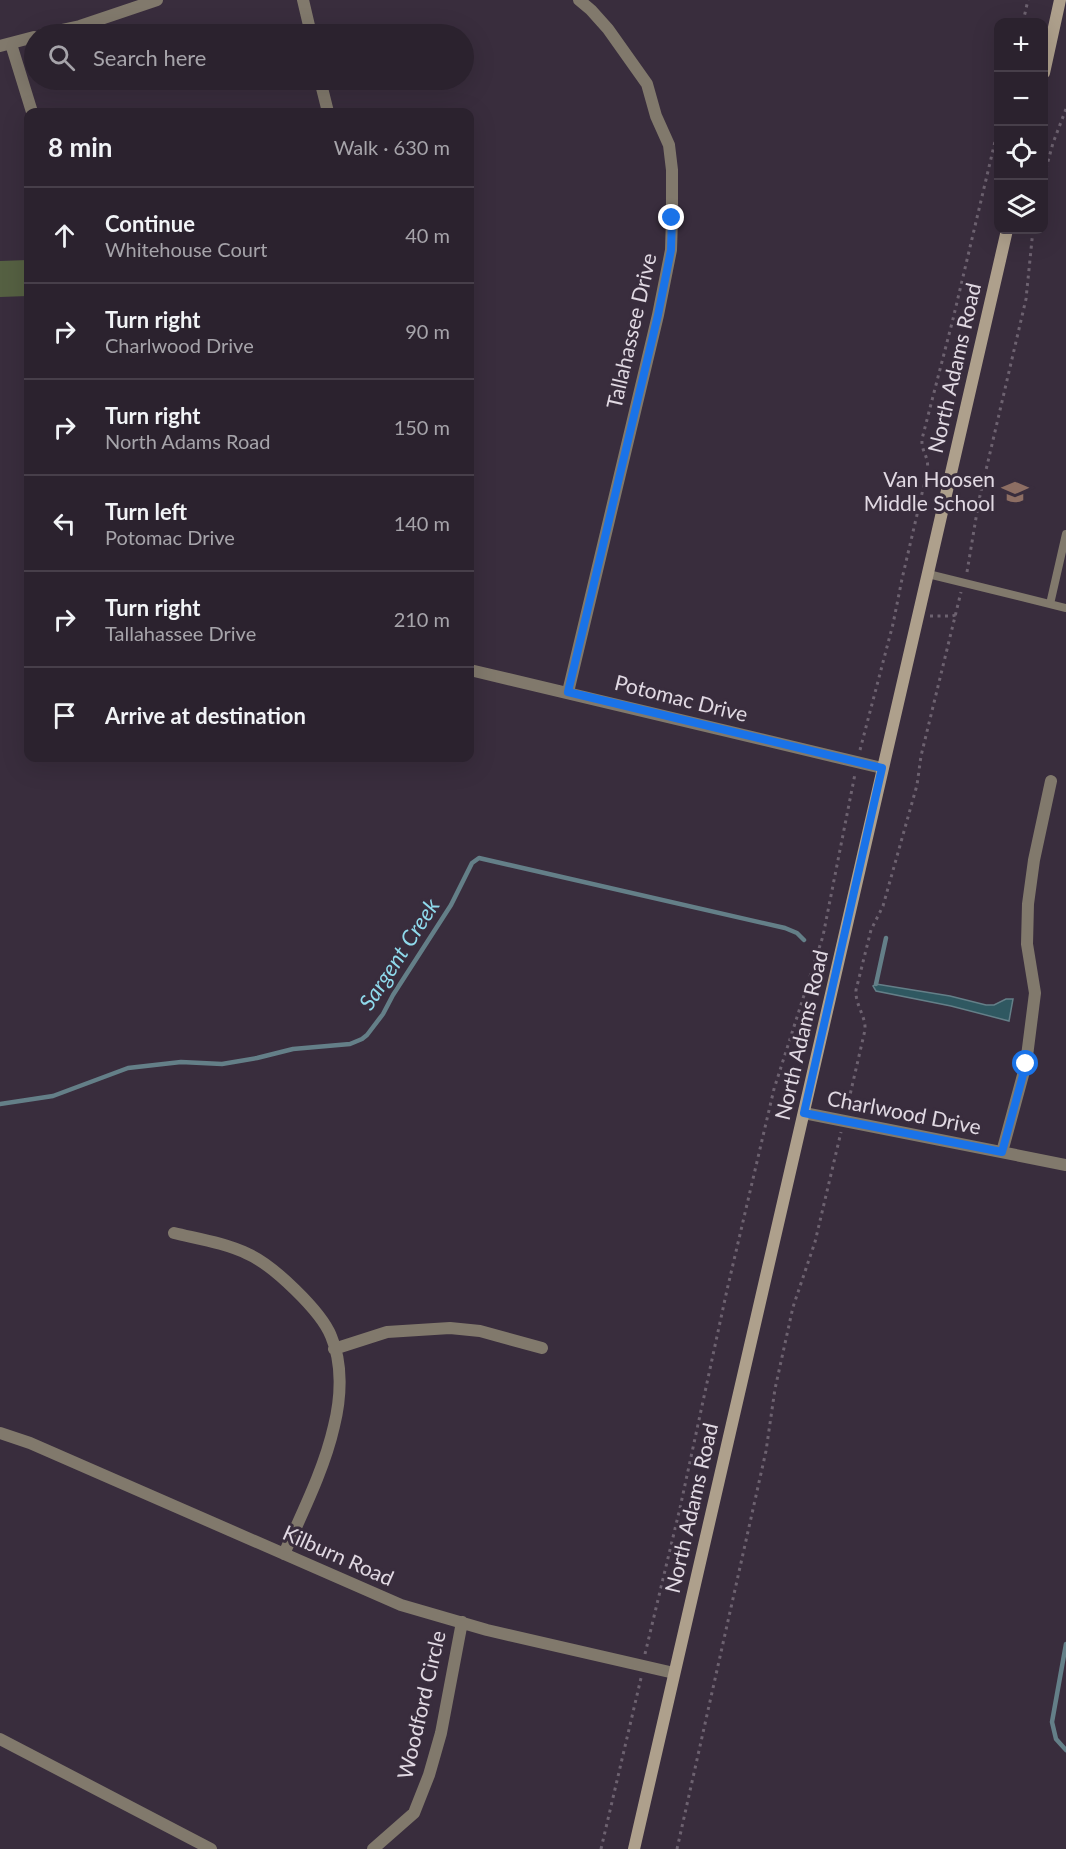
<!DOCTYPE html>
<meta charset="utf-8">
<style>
:root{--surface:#2b222e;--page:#332a36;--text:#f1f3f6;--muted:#a6a4aa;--line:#473f4a}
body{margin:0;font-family:Lato,sans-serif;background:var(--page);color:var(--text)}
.controls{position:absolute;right:18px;top:18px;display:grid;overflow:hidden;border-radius:12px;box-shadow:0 6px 24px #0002}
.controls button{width:54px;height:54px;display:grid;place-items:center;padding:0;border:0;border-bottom:2px solid var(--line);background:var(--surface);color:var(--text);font:30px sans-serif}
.stop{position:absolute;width:18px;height:18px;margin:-14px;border:4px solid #1a73e8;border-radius:50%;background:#fff}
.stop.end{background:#1a73e8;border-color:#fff;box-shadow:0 2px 6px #0008}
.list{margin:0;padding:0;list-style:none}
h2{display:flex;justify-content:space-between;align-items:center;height:78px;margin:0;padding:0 24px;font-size:26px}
h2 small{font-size:20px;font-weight:400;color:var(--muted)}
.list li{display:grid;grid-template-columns:39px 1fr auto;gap:18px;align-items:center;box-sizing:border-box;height:96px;padding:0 24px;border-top:2px solid var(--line)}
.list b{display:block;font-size:22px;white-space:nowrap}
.list p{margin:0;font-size:20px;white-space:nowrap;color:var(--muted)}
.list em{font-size:20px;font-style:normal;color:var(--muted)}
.icon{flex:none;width:33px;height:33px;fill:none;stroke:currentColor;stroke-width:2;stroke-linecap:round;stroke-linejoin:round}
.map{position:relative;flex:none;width:1066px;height:1849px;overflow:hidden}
.search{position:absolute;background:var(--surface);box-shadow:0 6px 24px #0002;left:24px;top:24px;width:450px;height:66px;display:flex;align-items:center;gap:15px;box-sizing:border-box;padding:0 21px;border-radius:33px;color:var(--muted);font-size:22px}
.panel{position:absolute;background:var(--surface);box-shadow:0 6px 24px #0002;left:24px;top:108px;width:450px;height:654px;border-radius:12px}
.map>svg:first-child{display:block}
.green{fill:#556042}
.water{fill:#2f5861;stroke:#647f88;stroke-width:1.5}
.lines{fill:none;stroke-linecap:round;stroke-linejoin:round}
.stream{stroke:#647f88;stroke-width:4.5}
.path{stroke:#6d6270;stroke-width:3;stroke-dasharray:3 4.5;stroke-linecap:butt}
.lane{stroke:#81796c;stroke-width:8}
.street{stroke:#81796c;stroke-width:12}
.secondary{stroke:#aea08c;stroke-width:12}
.route{stroke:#1a73e8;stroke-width:8}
.labels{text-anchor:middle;stroke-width:6;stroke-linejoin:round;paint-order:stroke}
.street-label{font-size:21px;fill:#e1d9e3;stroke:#392d3d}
.poi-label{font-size:21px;fill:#e1d9e3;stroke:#392d3d;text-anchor:end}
.water-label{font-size:22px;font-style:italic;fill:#8fdaec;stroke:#392d3d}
</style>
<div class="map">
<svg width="1066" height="1849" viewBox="0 0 1066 1849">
<rect width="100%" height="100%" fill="#392d3d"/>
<path class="green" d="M28,260V296L0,297V261Z"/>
<path class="water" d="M876,984L950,996L986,1005H994L1006,999H1013L1009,1021L951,1006L876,991L873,986Z"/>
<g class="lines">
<path class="stream" d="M876,984L886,938
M0,1104L53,1096L128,1068L181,1062L222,1064L257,1058L293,1049L350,1044L362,1039L367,1035L383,1014L393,995L451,905L472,863L479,858L785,928L797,933L804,940
M1066,1644L1052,1722L1056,1739L1066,1750"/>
<path class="path" d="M1023,22L1028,0
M1044,176L1053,143L1066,109
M967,572L979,500L1026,299L1033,230
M930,616H952L956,615
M860,750L893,624L902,579L927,472C930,456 921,453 922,439L953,319L998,129
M847,1108L865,1030C866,1016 855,1005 856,990L871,930L883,906L917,785L921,756L961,592
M645,1654L680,1508L727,1290L774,1089L823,936L855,774
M601,1849L641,1678
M677,1849L766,1451L775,1389L793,1307L815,1242L841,1132"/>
<path class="lane" d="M928,574L1066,608
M1050,604L1066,534"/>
<path class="street" d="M303,0L311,34
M43,34L80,26L157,0
M11,44L32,112
M0,46L34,37
M320,80L328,112
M470,670L882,768
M568,692L658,315L671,250L672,218V170L669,145L656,116L647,84L608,29L591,10L579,0
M804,1113L1066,1165
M1002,1152L1026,1064L1035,993L1027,944L1028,904L1034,860L1051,781
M174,1233C199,1239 225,1243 248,1254C273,1265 321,1311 331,1336C343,1364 341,1398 334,1426C324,1470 302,1513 284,1554
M334,1349L387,1332L450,1328L480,1331L542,1348
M0,1433L30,1443L401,1605L487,1630L674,1673
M0,1739L211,1849
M373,1849L414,1813L429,1775L441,1733L462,1622"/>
<path class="secondary" d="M1044,73L1060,0
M634,1849L1007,230"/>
</g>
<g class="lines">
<path class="route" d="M672,218L671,250L658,315L568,692L882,768L804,1113L1002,1152L1026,1064"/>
</g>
<defs>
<g id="school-bare" transform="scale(2.07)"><path d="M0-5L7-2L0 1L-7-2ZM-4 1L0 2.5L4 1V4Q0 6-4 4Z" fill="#8d6e63" stroke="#392d3d" stroke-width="2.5" paint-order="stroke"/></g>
</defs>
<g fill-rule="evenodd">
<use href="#school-bare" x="1015" y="492"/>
</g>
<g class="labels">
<g class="street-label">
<text transform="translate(632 331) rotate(-77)" y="7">Tallahassee Drive</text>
<text transform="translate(955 368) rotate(-77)" y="7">North Adams Road</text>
<text transform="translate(681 699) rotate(14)" y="7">Potomac Drive</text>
<text transform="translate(802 1035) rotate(-77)" y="7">North Adams Road</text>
<text transform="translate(904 1113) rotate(11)" y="7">Charlwood Drive</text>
<text transform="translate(692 1508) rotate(-77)" y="7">North Adams Road</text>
<text transform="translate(338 1556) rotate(24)" y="7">Kilburn Road</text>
<text transform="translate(422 1705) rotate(-77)" y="7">Woodford Circle</text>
</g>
<g class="poi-label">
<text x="995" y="487">Van Hoosen<tspan x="995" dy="24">Middle School</tspan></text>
</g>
<g class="water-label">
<text transform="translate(399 954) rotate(-57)" y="8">Sargent Creek</text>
</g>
</g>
</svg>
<div class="controls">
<button>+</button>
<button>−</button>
<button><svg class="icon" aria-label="locate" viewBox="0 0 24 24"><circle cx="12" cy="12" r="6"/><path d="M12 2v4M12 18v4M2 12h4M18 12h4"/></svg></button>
<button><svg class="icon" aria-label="layers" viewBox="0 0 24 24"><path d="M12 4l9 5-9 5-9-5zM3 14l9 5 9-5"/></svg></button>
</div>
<div class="stop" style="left:1026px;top:1064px"></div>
<div class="stop end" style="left:672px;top:218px"></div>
<div class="search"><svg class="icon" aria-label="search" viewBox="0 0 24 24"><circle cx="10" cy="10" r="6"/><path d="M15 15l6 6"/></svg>Search here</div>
<section class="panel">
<h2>8 min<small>Walk · 630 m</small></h2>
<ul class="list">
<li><svg class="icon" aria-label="ahead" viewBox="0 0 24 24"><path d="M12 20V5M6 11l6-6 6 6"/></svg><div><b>Continue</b><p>Whitehouse Court</p></div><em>40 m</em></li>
<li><svg class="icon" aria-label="right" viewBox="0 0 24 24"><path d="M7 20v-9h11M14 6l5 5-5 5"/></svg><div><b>Turn right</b><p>Charlwood Drive</p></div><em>90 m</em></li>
<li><svg class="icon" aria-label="right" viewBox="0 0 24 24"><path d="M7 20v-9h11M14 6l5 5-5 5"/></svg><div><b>Turn right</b><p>North Adams Road</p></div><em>150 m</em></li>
<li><svg class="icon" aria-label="left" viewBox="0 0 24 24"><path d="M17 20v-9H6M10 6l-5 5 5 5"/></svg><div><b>Turn left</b><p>Potomac Drive</p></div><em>140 m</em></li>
<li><svg class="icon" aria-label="right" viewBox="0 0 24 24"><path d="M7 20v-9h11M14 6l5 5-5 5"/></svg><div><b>Turn right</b><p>Tallahassee Drive</p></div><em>210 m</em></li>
<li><svg class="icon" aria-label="arrive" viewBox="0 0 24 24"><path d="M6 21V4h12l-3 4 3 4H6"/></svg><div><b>Arrive at destination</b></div></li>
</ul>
</section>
</div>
